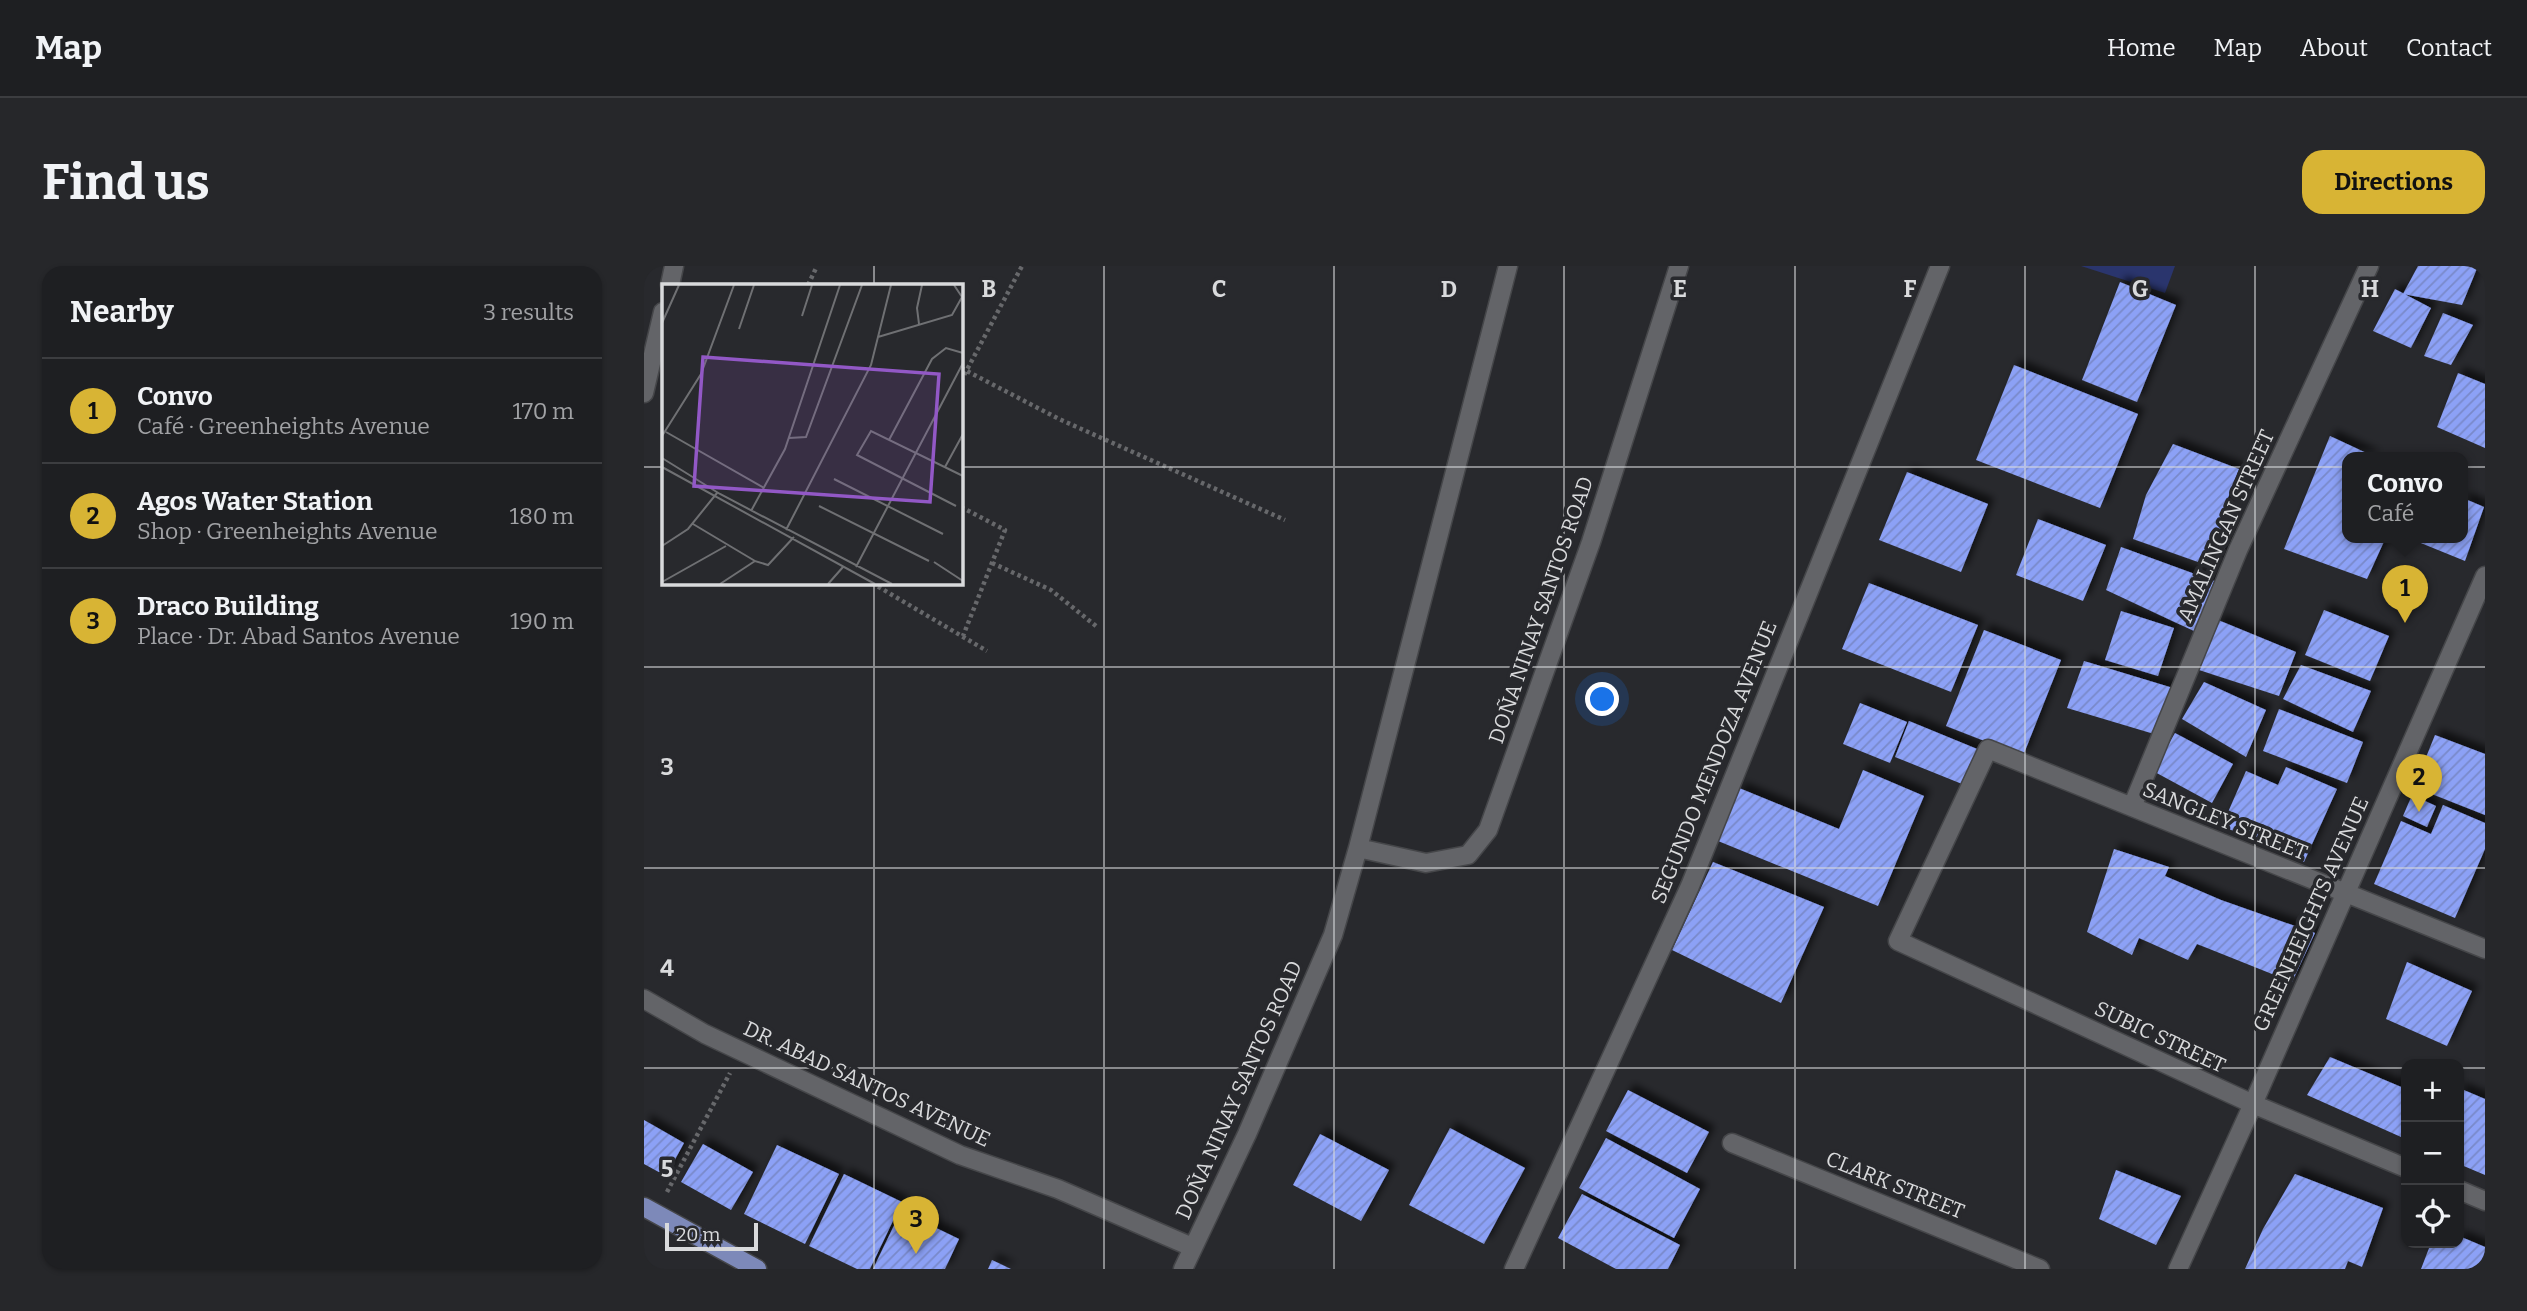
<!DOCTYPE html>
<meta charset="utf-8">
<style>
:root{--surface:#1e1f22;--page:#26272a;--text:#f1f3f6;--muted:#a1a2a5;--line:#3c3d40;--accent:#d8b434}
body{margin:0;font-family:Bitter,serif;background:var(--page);color:var(--text)}
.controls{position:absolute;right:21px;bottom:21px;display:grid;overflow:hidden;border-radius:14px;box-shadow:0 2px 5px #0004}
.controls button{width:63px;height:63px;display:grid;place-items:center;padding:0;border:0;border-bottom:2px solid var(--line);background:var(--surface);color:var(--text);font:35px sans-serif}
.scale{position:absolute;left:21px;bottom:18px;width:93px;box-sizing:border-box;padding-left:7px;border:4px solid #d9dadc;border-top:0;font-size:19px;line-height:24px;white-space:nowrap;color:#d9dadc;-webkit-text-stroke:5px #28292d;paint-order:stroke}
.you{position:absolute;left:959px;top:434px;width:24px;height:24px;margin:-18px;border:5px solid #fff;border-radius:50%;background:#1a73e8;box-shadow:0 0 0 10px #1a73e833}
.badge{display:grid;place-items:center;width:46px;height:46px;border-radius:50%;background:var(--accent);color:#111;font-size:23px;font-weight:700}
.pin{position:absolute;translate:-50% -58px;filter:drop-shadow(0 2px 4px #0008)}
.pin::after{content:'';position:absolute;top:37px;width:24px;height:21px;background:inherit;clip-path:polygon(0 0,100% 0,50% 100%)}
.popup{position:absolute;left:1698px;top:186px;width:126px;height:91px;box-sizing:border-box;display:grid;place-content:center;border-radius:14px;background:var(--surface);filter:drop-shadow(0 2px 5px #0005);font-size:23px;white-space:nowrap;color:var(--muted)}
.popup b{font-size:26px;color:var(--text)}
.popup::after{content:'';position:absolute;left:50%;top:100%;margin-left:-14px;border:14px solid transparent;border-top-color:var(--surface)}
.list{margin:0;padding:0;list-style:none}
h2{display:flex;justify-content:space-between;align-items:center;height:91px;margin:0;padding:0 28px;font-size:30px}
h2 small{font-size:23px;font-weight:400;color:var(--muted)}
.list li{display:grid;grid-template-columns:46px 1fr auto;gap:21px;align-items:center;box-sizing:border-box;height:105px;padding:0 28px;border-top:2px solid var(--line)}
.list b{display:block;font-size:26px;white-space:nowrap}
.list p{margin:0;font-size:23px;white-space:nowrap;color:var(--muted)}
.list em{font-size:23px;font-style:normal;color:var(--muted)}
.icon{flex:none;width:38px;height:38px;fill:none;stroke:currentColor;stroke-width:2;stroke-linecap:round;stroke-linejoin:round}
.map{position:relative;flex:none;width:1841px;height:1003px;overflow:hidden;border-radius:21px}
header{display:flex;align-items:center;gap:42px;box-sizing:border-box;height:98px;padding:0 35px;background:var(--surface);border-bottom:2px solid var(--line)}
header strong{font-size:33px}
nav{display:flex;gap:38px;margin-inline-start:auto;font-size:24px}
.intro{display:flex;align-items:center;justify-content:space-between;box-sizing:border-box;height:168px;padding:0 42px}
h1{margin:0;font-size:49px}
.button{padding:18px 32px;border-radius:21px;background:var(--accent);color:#111;font-size:24px;font-weight:700}
main{display:flex;gap:42px;padding:0 42px}
aside{flex:1;background:var(--surface);border-radius:21px;box-shadow:0 2px 5px #0004}
.map>svg:first-child{display:block}
.garden{fill:#2a356d}
.building{fill:url(#building-hatch);filter:url(#shadow)}
.lines{fill:none;stroke-linecap:round;stroke-linejoin:round}
.minor-casing{stroke:#454649;stroke-width:21}
.major-casing{stroke:#454649;stroke-width:21}
.path{stroke:#67686b;stroke-width:4.5;stroke-dasharray:3.5 3.5;stroke-linecap:butt}
.minor{stroke:#636468;stroke-width:18}
.major{stroke:#7d89b9;stroke-width:18}
.grid{fill:none;stroke:#d9dadc;stroke-width:2;stroke-opacity:0.55}
.labels{text-anchor:middle;stroke-width:7;stroke-linejoin:round;paint-order:stroke}
.street-label{font-size:21px;fill:#d9dadc;stroke:#28292d}
.inset-road{fill:none;stroke:#6f7073;stroke-width:2}
.view{fill:#9258c6;fill-opacity:0.15;stroke:#9258c6;stroke-width:3.5}
.inset-edge{fill:none;stroke:#d9dadc;stroke-width:3.5}
.grid-label{font-size:23px;text-anchor:middle;font-weight:bold;fill:#d9dadc;stroke:#28292d;stroke-width:7;stroke-linejoin:round;paint-order:stroke}
</style>
<header>
<strong>Map</strong>
<nav><a>Home</a><a>Map</a><a>About</a><a>Contact</a></nav>
</header>
<div class="intro"><h1>Find us</h1><a class="button">Directions</a></div>
<main>
<aside>
<h2>Nearby<small>3 results</small></h2>
<ul class="list">
<li><span class="badge">1</span><div><b>Convo</b><p>Café · Greenheights Avenue</p></div><em>170 m</em></li>
<li><span class="badge">2</span><div><b>Agos Water Station</b><p>Shop · Greenheights Avenue</p></div><em>180 m</em></li>
<li><span class="badge">3</span><div><b>Draco Building</b><p>Place · Dr. Abad Santos Avenue</p></div><em>190 m</em></li>
</ul>
</aside>
<div class="map">
<svg width="1841" height="1003" viewBox="0 0 1841 1003">
<defs>
<pattern id="building-hatch" width="6" height="6" patternUnits="userSpaceOnUse" patternTransform="scale(1.75)"><rect width="6" height="6" fill="#8ca1f6"/><path d="M-1 1l2-2M0 6l6-6M5 7l2-2" fill="none" stroke="#7989c9"/></pattern>
<filter id="shadow"><feDropShadow dx="6" dy="-6" stdDeviation="3.5" flood-color="#0009"/></filter>
</defs>
<rect width="100%" height="100%" fill="#28292d"/>
<path class="garden" d="M1437,0H1531L1521,27Z"/>
<path class="building" d="M1774,0H1834L1818,39L1759,28Z
M1476,16L1532,39L1493,136L1438,114Z
M1751,23L1787,42L1767,82L1729,65Z
M1799,47L1829,59L1807,99L1780,90Z
M1370,99L1494,148L1456,242L1332,194Z
M1814,107L1841,118V182L1793,161Z
M1686,170L1731,191H1703V271H1742L1723,313L1640,283Z
M1529,178L1595,203L1574,258L1589,265L1571,302L1489,273L1502,229Z
M1263,206L1344,238L1317,306L1235,274Z
M1819,232L1840,241L1821,295L1762,271H1819Z
M1394,253L1462,279L1439,335L1372,309Z
M1477,281L1570,315L1552,366L1462,324Z
M1225,317L1334,359L1307,426L1198,383Z
M1680,344L1745,370L1726,415L1661,389Z
M1477,345L1530,362L1514,410L1461,394Z
M1574,354L1652,386L1635,430L1555,404Z
M1340,364L1417,394L1379,490L1302,460Z
M1440,395L1529,422L1510,468L1423,442Z
M1657,399L1727,425L1709,466L1639,433Z
M1560,416L1622,444L1602,491L1538,453Z
M1216,437L1263,456L1246,497L1199,478Z
M1635,443L1719,476L1703,517L1619,485Z
M1265,455L1338,485L1323,520L1251,491Z
M1531,467L1589,498L1568,537L1509,505Z
M1791,469L1841,488V549L1770,521Z
M1642,501L1693,523L1660,596L1578,560L1602,505L1634,519Z
M1219,504L1280,530L1234,640L1074,575L1095,522L1195,563Z
M1768,529L1792,540L1783,561L1759,550Z
M1799,539L1841,557V583L1811,652L1730,618L1757,555L1787,568Z
M1470,583L1525,601L1521,610L1577,634L1671,667L1648,716L1553,678L1544,694L1495,672L1488,689L1443,666Z
M1069,596L1180,641L1137,737L1028,684Z
M1763,696L1828,725L1803,780L1742,753Z
M1686,791L1762,823V861L1757,871L1663,829Z
M1815,822L1841,833V909L1815,898Z
M984,824L1065,866L1043,907L962,865Z
M0,854L40,877L22,910L0,898Z
M806,862L881,902L840,978L765,939Z
M676,868L745,904L717,955L649,919Z
M962,872L1056,923L1030,972L935,922Z
M59,878L109,906L87,944L37,916Z
M133,879L195,908L161,978L100,948Z
M1472,904L1537,930L1512,979L1455,953Z
M200,908L258,936L226,1003H213L165,980Z
M1651,908L1739,942L1718,1001L1704,995L1701,1003H1601L1619,963Z
M938,928L1036,979L1024,1003H972L914,972Z
M257,945L315,973L301,1003H229Z
M1815,970L1841,981V1003H1777L1787,977H1815Z
M348,994L367,1003H344Z"/>
<g class="lines">
<g class="minor-casing">
<path id="minor" d="M26,19L30,0
M0,127L19,46
M1488,541L1594,284L1725,0
M714,582L782,597L824,589L844,564L947,276L1035,0
M0,733L61,768L316,889L414,923L548,981
M1088,877L1396,1003
M1762,902L1609,838L1254,675L1344,483L1841,683
M1815,924L1841,935
M539,1003L603,868L689,669L714,582L864,0
M870,1003L1046,620L1296,0
M1534,1003L1609,838L1841,310"/>
</g>
<g class="major-casing">
<path id="major" d="M0,941L113,1003"/>
</g>
<path class="path" d="M164,19L173,0
M317,102L415,153L641,254
M317,115L378,0
M317,241L361,264L319,370
M348,297L407,324L452,360
M228,317L343,385
M23,926L86,807"/>
<use href="#minor" class="minor"/>
<use href="#major" class="major"/>
</g>
<path class="grid" d="M230,0V19M460,0V1003M690,0V1003M920,0V1003M1151,0V1003M1381,0V1003M1611,0V1003M0,201H19M317,201H1841M230,317V1003M0,401H1841M0,602H1841M0,802H1762M1815,802H1841"/>
<g class="labels">
<g class="street-label">
<text transform="translate(1582 260) rotate(-66)" y="7">AMALINGAN STREET</text>
<text transform="translate(897 344) rotate(-71)" y="7">DOÑA NINAY SANTOS ROAD</text>
<text transform="translate(1070 496) rotate(-68)" y="7">SEGUNDO MENDOZA AVENUE</text>
<text transform="translate(1581 555) rotate(22)" y="7">SANGLEY STREET</text>
<text transform="translate(1667 648) rotate(-66)" y="7">GREENHEIGHTS AVENUE</text>
<text transform="translate(1516 771) rotate(25)" y="7">SUBIC STREET</text>
<text transform="translate(223 818) rotate(25)" y="7">DR. ABAD SANTOS AVENUE</text>
<text transform="translate(595 824) rotate(-66)" y="7">DOÑA NINAY SANTOS ROAD</text>
<text transform="translate(1251 919) rotate(22)" y="7">CLARK STREET</text>
</g>
</g>
<g transform="translate(18 18)">
<rect width="301" height="301" fill="#28292d"/>
<path class="inset-road" d="M140,32L150,1M0,39L17,1M257,40L255,24L260,1M77,45L92,1M216,53L290,31L300,13L292,1M4,148L102,204M0,152L39,90L72,1M127,154L144,153L200,1M227,156L270,75L284,64L301,69M0,174L58,210L230,300M0,183L213,300M283,183L301,150M172,195L281,250M157,222L267,277M294,222L195,171L209,147L301,192M89,227L123,165L178,1M31,240L93,277M124,246L209,81L229,1M0,262L26,245L55,209M272,278L301,297M194,283L301,79M0,298L64,262M58,300L93,277L106,281L132,253M166,300L181,283"/>
<path class="view" d="M41,73L277,90L268,218L32,202Z"/>
<rect width="301" height="301" class="inset-edge"/>
</g>
<g class="grid-label">
<text x="345" y="31">B</text>
<text x="575" y="31">C</text>
<text x="805" y="31">D</text>
<text x="1036" y="31">E</text>
<text x="1266" y="31">F</text>
<text x="1496" y="31">G</text>
<text x="1726" y="31">H</text>
<text x="23" y="509">3</text>
<text x="23" y="710">4</text>
<text x="23" y="911">5</text>
</g>
</svg>
<div class="controls">
<button>+</button>
<button>−</button>
<button><svg class="icon" aria-label="locate" viewBox="0 0 24 24"><circle cx="12" cy="12" r="6"/><path d="M12 2v4M12 18v4M2 12h4M18 12h4"/></svg></button>
</div>
<div class="scale">20 m</div>
<div class="you"></div>
<div class="pin badge" style="left:1761px;top:357px">1</div>
<div class="popup"><b>Convo</b>Café</div>
<div class="pin badge" style="left:1775px;top:546px">2</div>
<div class="pin badge" style="left:272px;top:988px">3</div>
</div>
</main>
